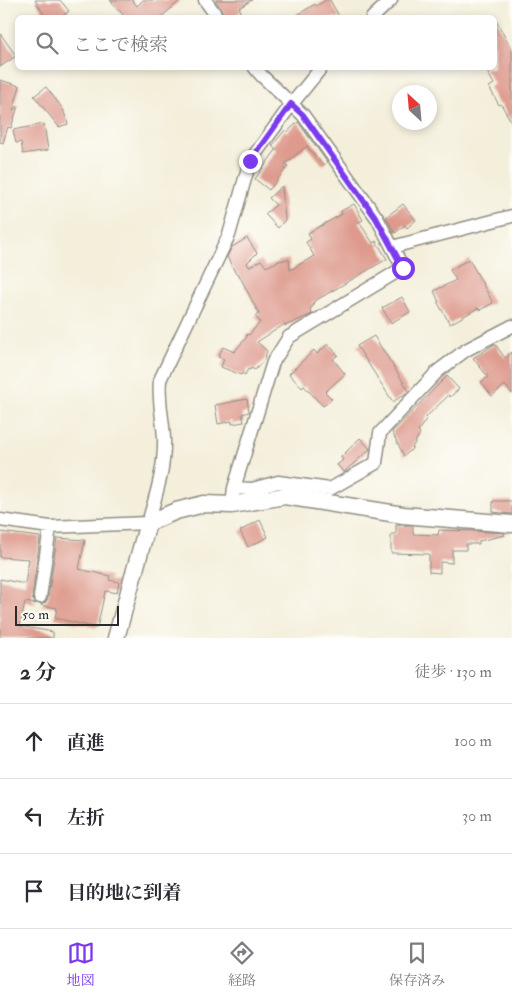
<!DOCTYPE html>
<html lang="ja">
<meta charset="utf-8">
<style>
:root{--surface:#fff;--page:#f2f2f3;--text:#2b2b33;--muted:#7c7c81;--line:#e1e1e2;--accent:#7c3aed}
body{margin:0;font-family:"IM FELL Double Pica","Noto Serif JP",serif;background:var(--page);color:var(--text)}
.compass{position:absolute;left:392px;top:85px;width:45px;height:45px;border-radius:50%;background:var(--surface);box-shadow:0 2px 8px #0003;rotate:334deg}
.scale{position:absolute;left:15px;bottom:12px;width:104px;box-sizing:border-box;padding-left:5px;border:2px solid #2b2b2b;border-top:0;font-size:14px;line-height:18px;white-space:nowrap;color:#2b2b2b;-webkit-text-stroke:4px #fdfcf7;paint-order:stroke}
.stop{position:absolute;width:15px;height:15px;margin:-11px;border:4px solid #7c3aed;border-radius:50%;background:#fff}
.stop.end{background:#7c3aed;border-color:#fff;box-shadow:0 1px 5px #0008}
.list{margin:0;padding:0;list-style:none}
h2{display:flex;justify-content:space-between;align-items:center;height:65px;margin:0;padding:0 20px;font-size:21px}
h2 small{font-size:16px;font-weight:400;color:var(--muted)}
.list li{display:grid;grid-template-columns:32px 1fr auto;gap:15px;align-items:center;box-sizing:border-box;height:75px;padding:0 20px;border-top:1px solid var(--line)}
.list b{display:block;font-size:19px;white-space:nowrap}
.list em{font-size:16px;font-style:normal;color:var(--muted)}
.icon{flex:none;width:28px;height:28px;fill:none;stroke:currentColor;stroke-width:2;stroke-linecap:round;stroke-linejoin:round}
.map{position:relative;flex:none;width:512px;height:638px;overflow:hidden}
.search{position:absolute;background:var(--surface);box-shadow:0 2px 8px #0003;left:15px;right:15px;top:15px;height:55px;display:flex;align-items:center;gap:12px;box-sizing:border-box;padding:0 18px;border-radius:8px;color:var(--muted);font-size:19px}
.sheet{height:290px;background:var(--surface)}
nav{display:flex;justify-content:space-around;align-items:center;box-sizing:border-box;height:70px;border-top:1px solid var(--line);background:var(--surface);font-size:14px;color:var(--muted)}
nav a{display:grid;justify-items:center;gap:2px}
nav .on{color:var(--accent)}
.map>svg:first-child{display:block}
.building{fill:#de9a8d}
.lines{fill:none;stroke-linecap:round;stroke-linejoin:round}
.minor-casing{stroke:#908d83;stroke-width:15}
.tertiary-casing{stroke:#908d83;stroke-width:19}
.minor{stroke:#fff;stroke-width:12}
.tertiary{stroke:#fff;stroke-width:16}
.route{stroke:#7c3aed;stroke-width:6}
</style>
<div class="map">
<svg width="512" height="638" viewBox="0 0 512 638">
<rect width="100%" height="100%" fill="#fdfcf7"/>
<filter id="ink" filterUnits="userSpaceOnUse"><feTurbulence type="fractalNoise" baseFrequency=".02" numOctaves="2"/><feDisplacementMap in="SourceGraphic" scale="10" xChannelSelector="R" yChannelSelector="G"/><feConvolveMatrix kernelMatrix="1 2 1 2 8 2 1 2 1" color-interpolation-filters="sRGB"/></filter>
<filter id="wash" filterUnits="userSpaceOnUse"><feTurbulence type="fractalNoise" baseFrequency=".0096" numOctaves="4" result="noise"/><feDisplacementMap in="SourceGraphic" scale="20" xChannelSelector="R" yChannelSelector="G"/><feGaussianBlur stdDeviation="1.12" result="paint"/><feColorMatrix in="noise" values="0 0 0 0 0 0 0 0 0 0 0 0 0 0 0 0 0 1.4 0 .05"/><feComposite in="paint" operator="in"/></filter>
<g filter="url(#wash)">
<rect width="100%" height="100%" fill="#f4efdb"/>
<g id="blocks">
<path class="building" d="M35,0H60L69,11L60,18H46Z
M110,0H132L137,6L143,0H181L160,18H123L124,16Z
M216,0H252L239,8L241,11L231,18H226Z
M326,0H330L340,18H292L315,4L316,6Z
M494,17L512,50V123L501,104L499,105L489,87L494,84L485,68H494Z
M0,33L16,56L0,67Z
M0,80L20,86L13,110L18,106L11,128L8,127L3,143L0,142Z
M46,87L63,109L68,124L59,127L34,96Z
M298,122L327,162L323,165L307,146L285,164L288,166L269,190L255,179L276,150L272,146L285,130L287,132Z
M44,124L48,150L23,154L21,142L16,143L13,130Z
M282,186L285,220L278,228L265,214L276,205L269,198Z
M354,204L363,220L359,222L373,243L376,241L387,259L313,302L314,305L310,309L312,314L285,326V324L257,342L267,351L264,360L255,370L251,368L250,370L248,369L245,375L242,373L241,375L221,367L224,359L218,357L223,347L234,352L246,338L247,334L249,335L260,322L255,316L259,314L238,273L236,274L227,257L232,247L247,238L257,253L247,263L249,267L261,260L266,267L279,261L289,259L290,270L314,256L306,242L311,239L308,233L342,214L341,211Z
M403,204L416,220L407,228L405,225L395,233L386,217Z
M469,259L493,303L480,310L478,308L450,324L438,303L439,302L434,291L456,280L450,270Z
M402,297L410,312L391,323L382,308Z
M374,336L409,391L393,402L357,346Z
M328,344L338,355L333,359L345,374L325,392L332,399L323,406L304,386L302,388L289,374L314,350L317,354Z
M495,344L505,358L512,352V394L505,385L492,396L481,382L488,377L473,358Z
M447,376L459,389L450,397L449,395L426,417L427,418L418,431L420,433L411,450L404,456L392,432Z
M247,399L249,411V412L242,414L244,422L232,424V421L218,424L215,405Z
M360,438L370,449L344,472L337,465L343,460L341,457Z
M493,501H512V514L493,512Z
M260,520L268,537L248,547L240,531Z
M396,525L413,526V534L438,535L439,530L474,531L504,533L505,535L479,541V544H466V550H452V563L440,562V573L429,572V554L391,553V534H396Z
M0,532L40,537L32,596L33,600L36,604L25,602L20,626L53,632V638H0V579L25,584L29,559L0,557Z
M57,538L85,540L79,569L110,576L109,580L119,582L117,593L107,591L105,592L97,628L55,618L57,608L41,605L46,602L48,598Z"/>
</g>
</g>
<g filter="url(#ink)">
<use href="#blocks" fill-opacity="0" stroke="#908d83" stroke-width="1"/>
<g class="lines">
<g class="minor-casing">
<path id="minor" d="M205,0L218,18
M372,18L391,0
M392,247L512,216
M234,488L252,489L278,482L330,489L376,463L380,433L438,371L466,350L512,326
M232,505L234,488L273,362L289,337L403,268L377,218L303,115L262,76L255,68
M0,520L50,527L148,523C156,495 165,468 164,439C163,418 158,401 160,380L229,235L250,161L291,105L321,68
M40,597L50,527"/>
</g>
<g class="tertiary-casing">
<path id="tertiary" d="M116,638L148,523L176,511L204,504L232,505L285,496L403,515L512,524"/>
</g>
<use href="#minor" class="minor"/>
<use href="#tertiary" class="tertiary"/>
</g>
</g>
<g class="lines" filter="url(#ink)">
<path class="route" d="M250,161L291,104L303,115L376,218L403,268"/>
</g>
</svg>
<svg class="compass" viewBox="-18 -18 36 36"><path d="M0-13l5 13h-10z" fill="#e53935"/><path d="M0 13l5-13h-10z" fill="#7c7c81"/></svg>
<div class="scale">50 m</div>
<div class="stop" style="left:403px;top:268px"></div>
<div class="stop end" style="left:250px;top:161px"></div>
<div class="search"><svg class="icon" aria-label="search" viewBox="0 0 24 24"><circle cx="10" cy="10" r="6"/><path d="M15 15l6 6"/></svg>ここで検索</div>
</div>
<section class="sheet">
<h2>2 分<small>徒歩 · 130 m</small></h2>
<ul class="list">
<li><svg class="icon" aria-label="ahead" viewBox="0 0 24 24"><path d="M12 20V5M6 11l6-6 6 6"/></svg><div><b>直進</b></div><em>100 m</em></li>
<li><svg class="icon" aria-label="left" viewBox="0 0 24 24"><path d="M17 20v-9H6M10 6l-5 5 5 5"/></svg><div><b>左折</b></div><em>30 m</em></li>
<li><svg class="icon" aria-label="arrive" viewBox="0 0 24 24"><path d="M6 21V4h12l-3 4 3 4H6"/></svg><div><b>目的地に到着</b></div></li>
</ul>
</section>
<nav>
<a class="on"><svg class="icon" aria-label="map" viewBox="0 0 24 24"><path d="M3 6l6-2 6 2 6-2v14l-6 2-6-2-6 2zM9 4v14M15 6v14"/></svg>地図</a>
<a><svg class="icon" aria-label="directions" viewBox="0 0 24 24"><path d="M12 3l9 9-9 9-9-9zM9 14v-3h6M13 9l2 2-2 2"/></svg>経路</a>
<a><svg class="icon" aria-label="saved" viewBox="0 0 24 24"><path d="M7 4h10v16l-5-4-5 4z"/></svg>保存済み</a>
</nav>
